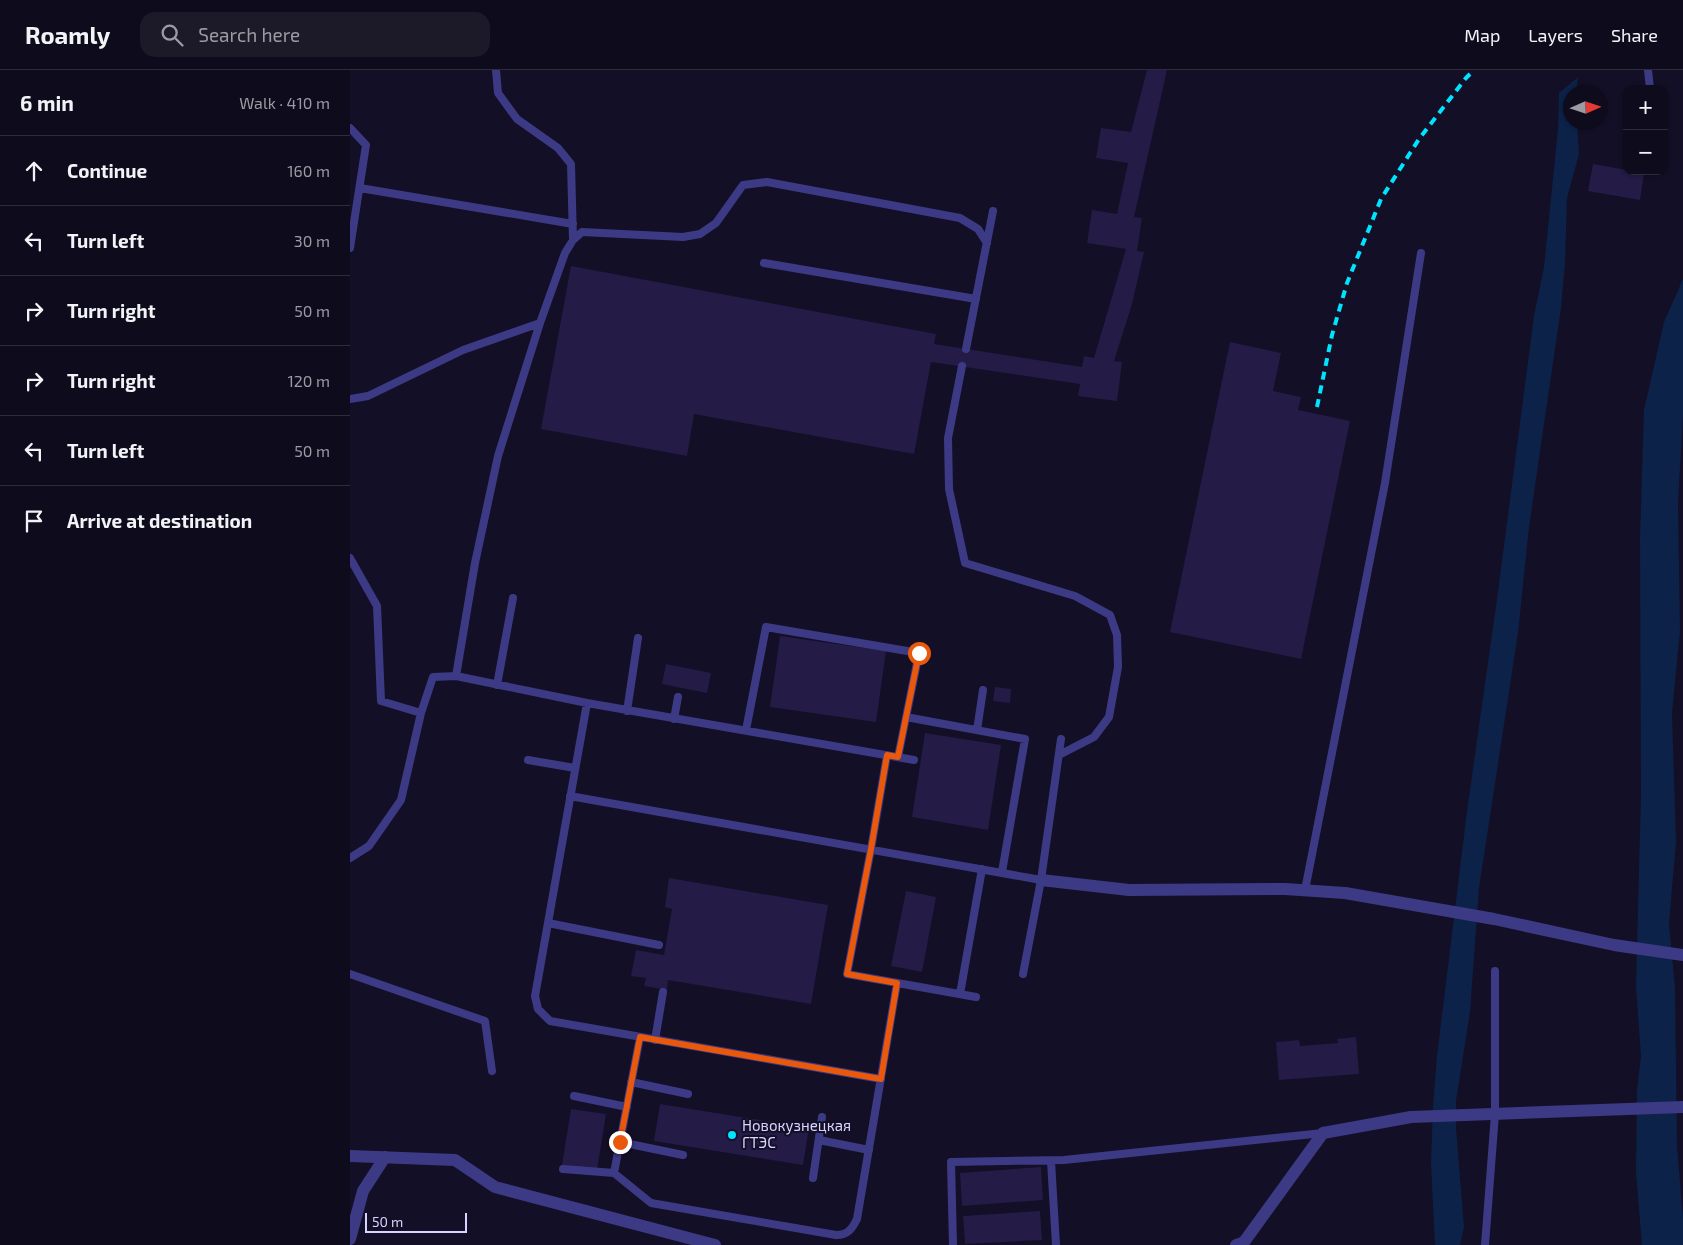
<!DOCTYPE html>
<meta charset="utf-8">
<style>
:root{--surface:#0e0b1c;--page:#1c1929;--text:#f1f3f6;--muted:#9b9ba3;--line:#2e2b3b}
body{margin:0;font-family:"Exo 2",sans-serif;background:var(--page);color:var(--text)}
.controls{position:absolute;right:15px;top:15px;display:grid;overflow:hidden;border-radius:10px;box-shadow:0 1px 4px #0004}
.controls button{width:45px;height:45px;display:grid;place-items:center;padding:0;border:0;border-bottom:1px solid var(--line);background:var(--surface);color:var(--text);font:25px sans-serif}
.compass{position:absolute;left:1213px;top:15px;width:45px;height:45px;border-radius:50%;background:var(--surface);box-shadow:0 1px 4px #0004;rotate:87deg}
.scale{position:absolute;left:15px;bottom:12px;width:102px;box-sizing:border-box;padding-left:5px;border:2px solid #d9d4ff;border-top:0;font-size:14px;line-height:18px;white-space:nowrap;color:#d9d4ff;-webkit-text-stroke:4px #130f26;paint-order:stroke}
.stop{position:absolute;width:15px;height:15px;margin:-11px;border:4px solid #ea580c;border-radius:50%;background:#fff}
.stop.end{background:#ea580c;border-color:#fff;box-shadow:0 1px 5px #0008}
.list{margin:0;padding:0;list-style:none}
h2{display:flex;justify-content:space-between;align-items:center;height:65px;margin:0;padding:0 20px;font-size:21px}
h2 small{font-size:16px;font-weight:400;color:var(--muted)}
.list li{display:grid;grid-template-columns:32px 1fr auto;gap:15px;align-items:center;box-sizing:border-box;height:70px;padding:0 20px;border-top:1px solid var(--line)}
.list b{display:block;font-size:19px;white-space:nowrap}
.list em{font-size:16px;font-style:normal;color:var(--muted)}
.icon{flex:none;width:28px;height:28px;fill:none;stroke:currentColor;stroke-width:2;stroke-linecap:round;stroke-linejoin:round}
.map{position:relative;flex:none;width:1333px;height:1175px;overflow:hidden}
header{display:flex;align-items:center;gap:30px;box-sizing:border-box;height:70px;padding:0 25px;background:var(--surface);border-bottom:1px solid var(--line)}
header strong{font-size:24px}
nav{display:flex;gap:28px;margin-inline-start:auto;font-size:18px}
.search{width:350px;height:45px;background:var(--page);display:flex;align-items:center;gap:12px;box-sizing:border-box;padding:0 18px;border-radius:15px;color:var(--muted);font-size:19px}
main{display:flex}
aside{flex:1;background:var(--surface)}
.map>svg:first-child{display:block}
.water{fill:#0c2248}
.building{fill:#241b47}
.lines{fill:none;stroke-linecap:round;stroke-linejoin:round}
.service{stroke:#3d3a85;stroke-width:8}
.minor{stroke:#3d3a85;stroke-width:12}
.rail{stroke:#00e5ff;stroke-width:4;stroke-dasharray:8 6;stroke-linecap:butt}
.route{stroke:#ea580c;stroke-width:6}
.poi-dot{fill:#00e5ff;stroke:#130f26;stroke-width:2}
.labels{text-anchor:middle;stroke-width:4;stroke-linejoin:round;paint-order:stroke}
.poi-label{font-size:15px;fill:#d9d4ff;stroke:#130f26;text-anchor:start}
</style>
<header>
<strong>Roamly</strong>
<div class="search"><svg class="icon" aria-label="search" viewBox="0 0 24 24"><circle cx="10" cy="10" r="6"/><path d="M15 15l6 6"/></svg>Search here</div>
<nav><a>Map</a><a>Layers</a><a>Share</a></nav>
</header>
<main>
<aside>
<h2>6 min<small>Walk · 410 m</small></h2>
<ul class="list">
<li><svg class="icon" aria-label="ahead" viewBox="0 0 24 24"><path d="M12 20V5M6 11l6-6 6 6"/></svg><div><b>Continue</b></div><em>160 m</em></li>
<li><svg class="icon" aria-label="left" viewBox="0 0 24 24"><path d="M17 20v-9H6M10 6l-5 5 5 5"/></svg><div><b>Turn left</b></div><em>30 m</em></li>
<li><svg class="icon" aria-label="right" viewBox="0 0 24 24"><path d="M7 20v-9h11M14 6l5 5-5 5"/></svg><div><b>Turn right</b></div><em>50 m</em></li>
<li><svg class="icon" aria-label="right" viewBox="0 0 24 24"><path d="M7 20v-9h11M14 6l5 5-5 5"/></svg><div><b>Turn right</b></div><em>120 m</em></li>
<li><svg class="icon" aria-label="left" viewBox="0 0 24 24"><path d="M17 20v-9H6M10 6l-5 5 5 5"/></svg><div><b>Turn left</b></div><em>50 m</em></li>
<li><svg class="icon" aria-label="arrive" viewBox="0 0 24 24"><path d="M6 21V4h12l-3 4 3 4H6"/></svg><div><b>Arrive at destination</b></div></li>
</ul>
</aside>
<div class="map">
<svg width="1333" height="1175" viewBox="0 0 1333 1175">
<rect width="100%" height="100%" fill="#130f26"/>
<path class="water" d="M1228,7L1226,22H1220V52L1227,53L1229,84L1217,128L1215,192L1211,238L1179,457L1168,563L1129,818L1120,942L1106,1031V1058L1114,1157L1110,1175H1085L1081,1093L1083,1036L1087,986L1117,741L1147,529L1184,246L1194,197L1208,59L1209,23Z
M1333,209V347L1328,431L1330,561L1322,643L1326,772L1319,854L1325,918L1327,1076L1333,1148V1175H1292L1286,1102L1287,1020L1291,986L1286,916L1291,724L1290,469L1294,340L1314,252Z"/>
<path class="building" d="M797,0H817L784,147L792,148L787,181L794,182L782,234L764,291L772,292L767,331L728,326L730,314L581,292L564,384L344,344L337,386L191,359L221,196L586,264L584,274L732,297L734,286L744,288L776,179L737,173L742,140L767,144L778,93L746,88L751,58L781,62Z
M1243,94L1294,103L1290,130L1238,121Z
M880,272L931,283L923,321L951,327L948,340L1000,351L951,589L820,562Z
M430,566L536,581L526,652L420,637Z
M316,594L361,603L357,623L312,614Z
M645,617L661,619L660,633L643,631Z
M575,663L651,675L638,760L562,747Z
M319,808L478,835L461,934L318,910L317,920L294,916L296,908L281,906L286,880L314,885L322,839L315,837Z
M556,821L586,827L572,902L541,896Z
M1006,967L1009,1004L929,1010L926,972L949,970L950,976L988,973L987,969Z
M310,1034L459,1058L453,1095L304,1071Z
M221,1039L256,1044L247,1100L212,1095Z
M691,1097L693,1130L612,1136L610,1103Z
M690,1141L692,1170L615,1174L613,1146Z"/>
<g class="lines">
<path class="service" d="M146,0L148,23L167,49L208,78L221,94L223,170
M1298,0L1300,19
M0,58L16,75L0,178
M10,118L223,154
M414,193L626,229
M616,279L643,141
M612,296L598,368L599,419L615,493L725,526L760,545L767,565L768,597L759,647L744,667L709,685
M0,329L18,326L113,280L190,253
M0,488L27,536L31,631L71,643
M106,606L125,493L148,386L190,253L215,183L223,170L232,162L333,167L350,164L366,153L393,115L417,112L610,148L628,159L637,173
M147,615L163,528
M237,633L185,926L188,939L200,951L531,1009
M277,641L288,568
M556,647L675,669L652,802
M324,649L328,627
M396,660L416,557L569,583L548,687
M627,660L633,620
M537,685L521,779L497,904L626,927
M178,690L225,698
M220,726L691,810
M0,788L19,776L51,730L71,643L83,607L106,606L237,633L564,690
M955,820L1035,413L1071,183
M198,853L309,875
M0,904L135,951L142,1001
M673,904L691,810L711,669
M610,924L632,799
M305,970L313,922
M281,1012L338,1024
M224,1026L277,1037
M469,1070L519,1080
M270,1072L333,1085
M701,1091L706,1175
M213,1099L264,1103L301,1133L486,1165C498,1165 502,1159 507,1149L547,913
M264,1103L290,967
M463,1108L472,1047
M603,1175L601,1092L714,1090L973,1063
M1135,1175L1145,1044V901"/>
<path class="minor" d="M691,810L779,820L935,819L995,823L1144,849L1264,875L1333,885
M0,1086L105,1090L145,1117L365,1175
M0,1169L13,1121L35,1087
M886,1175L894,1172L973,1063L1061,1047L1333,1037"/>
<path class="rail" d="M967,337L982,265L997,213L1031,129L1069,69L1116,8L1124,0"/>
</g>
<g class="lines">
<path class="route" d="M270,1072L290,967L531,1009L547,913L497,904L521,779L537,685L548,687L569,583"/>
</g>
<circle class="poi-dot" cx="382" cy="1065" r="5"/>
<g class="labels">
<g class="poi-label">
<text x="392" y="1061">Новокузнецкая<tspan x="392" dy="17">ГТЭС</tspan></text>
</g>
</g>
</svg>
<div class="controls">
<button>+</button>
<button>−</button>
</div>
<svg class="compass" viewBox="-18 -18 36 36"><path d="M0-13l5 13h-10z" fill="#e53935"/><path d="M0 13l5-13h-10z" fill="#9b9ba3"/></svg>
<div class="scale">50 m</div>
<div class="stop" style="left:569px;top:583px"></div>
<div class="stop end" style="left:270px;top:1072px"></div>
</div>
</main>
